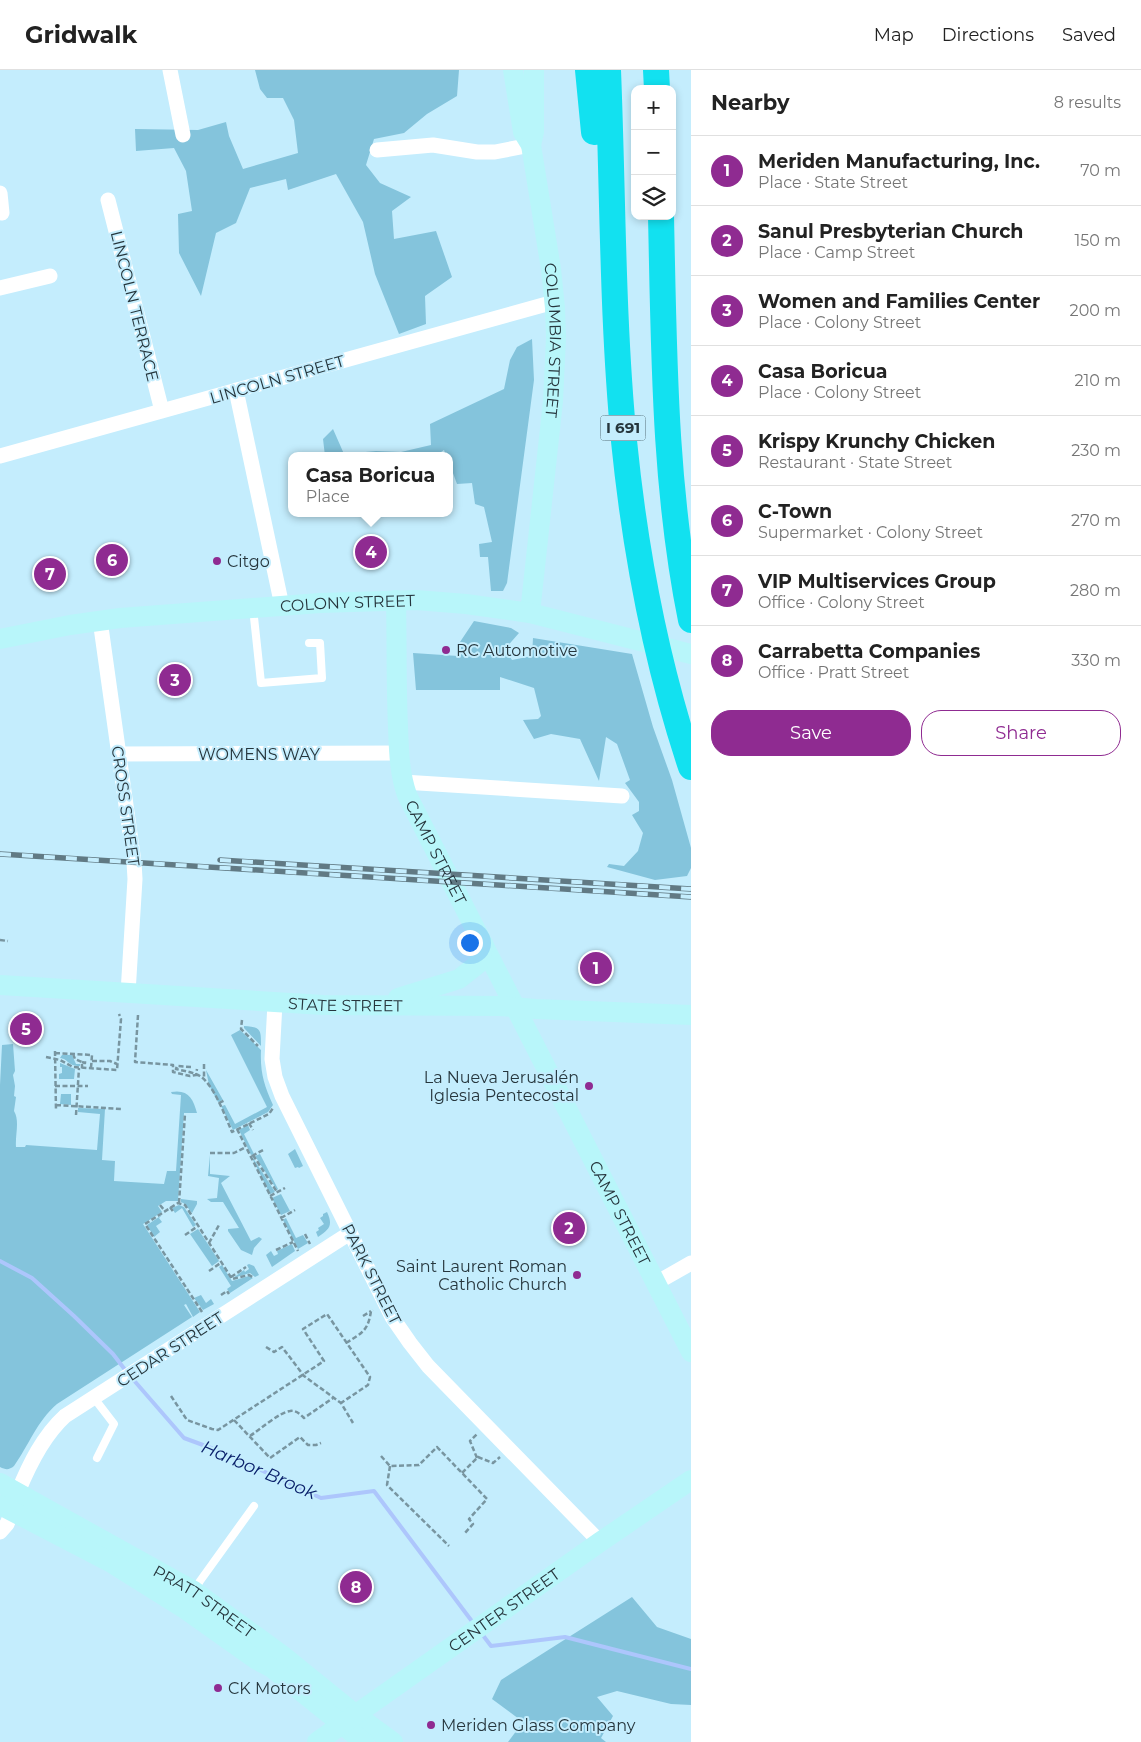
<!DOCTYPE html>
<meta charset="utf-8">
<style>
:root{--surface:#fff;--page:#f2f2f2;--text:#222;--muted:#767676;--line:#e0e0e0;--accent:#8f2b91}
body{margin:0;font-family:Montserrat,sans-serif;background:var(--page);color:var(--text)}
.controls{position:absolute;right:15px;top:15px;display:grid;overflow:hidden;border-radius:10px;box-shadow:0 2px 8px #0003}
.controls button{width:45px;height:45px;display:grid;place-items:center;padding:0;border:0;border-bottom:1px solid var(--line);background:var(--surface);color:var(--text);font:25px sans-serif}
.you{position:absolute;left:469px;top:872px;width:18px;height:18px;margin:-12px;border:4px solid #fff;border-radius:50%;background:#1a73e8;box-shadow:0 0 0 8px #1a73e833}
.badge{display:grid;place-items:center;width:32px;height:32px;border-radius:50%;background:var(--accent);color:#fff;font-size:16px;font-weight:700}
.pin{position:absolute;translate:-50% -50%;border:2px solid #fff;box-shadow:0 1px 5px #0006}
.popup{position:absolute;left:288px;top:382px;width:165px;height:65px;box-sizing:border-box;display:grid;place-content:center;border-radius:10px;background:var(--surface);filter:drop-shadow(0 1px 4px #0005);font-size:16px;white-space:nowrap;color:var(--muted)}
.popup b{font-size:19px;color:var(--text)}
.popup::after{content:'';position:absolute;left:50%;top:100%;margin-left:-10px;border:10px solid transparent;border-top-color:var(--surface)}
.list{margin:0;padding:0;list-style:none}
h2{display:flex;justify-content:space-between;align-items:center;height:65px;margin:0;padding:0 20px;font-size:21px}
h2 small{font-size:16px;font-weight:400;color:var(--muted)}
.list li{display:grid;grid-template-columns:32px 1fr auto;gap:15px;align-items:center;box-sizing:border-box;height:70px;padding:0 20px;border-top:1px solid var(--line)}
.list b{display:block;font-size:19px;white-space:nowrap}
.list p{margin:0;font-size:16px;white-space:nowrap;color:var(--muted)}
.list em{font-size:16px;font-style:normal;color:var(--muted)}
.actions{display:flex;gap:10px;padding:15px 20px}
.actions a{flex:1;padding:11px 0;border:1px solid var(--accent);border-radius:20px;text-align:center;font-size:18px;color:var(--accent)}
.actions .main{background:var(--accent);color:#fff}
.icon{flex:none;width:28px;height:28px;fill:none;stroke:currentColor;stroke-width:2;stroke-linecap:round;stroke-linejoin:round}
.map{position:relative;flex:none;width:691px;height:1672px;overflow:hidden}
header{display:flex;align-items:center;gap:30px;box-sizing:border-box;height:70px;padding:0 25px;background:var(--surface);border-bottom:1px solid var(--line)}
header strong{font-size:24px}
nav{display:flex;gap:28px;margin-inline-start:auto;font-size:18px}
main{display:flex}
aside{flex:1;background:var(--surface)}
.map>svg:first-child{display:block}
.green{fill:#84c4dc}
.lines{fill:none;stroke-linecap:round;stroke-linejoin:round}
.stream{stroke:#adc6fc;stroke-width:4}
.path{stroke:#7895a0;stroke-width:2.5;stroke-dasharray:5 2.5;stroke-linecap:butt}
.lane{stroke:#fff;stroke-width:8}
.street{stroke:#fff;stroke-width:15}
.secondary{stroke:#b8f6fa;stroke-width:20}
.highway{stroke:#12e1f0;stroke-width:26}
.rail-casing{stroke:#617a84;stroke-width:5.5}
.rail{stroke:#c4edfd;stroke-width:4;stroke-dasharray:11;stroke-linecap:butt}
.poi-dot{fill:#8f2b91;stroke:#c4edfd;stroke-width:2}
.labels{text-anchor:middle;stroke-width:4;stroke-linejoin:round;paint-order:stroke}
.shield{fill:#c4edfd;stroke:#556d77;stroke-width:1}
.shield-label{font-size:15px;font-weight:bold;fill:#26363d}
.street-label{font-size:16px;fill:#26363d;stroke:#c4edfd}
.poi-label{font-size:16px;fill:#26363d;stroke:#c4edfd;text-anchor:start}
.water-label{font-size:18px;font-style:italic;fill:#0a216b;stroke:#c4edfd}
</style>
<header>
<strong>Gridwalk</strong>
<nav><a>Map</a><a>Directions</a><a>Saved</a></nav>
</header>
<main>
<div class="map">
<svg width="691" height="1672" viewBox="0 0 691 1672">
<rect width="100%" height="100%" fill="#c4edfd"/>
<path class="green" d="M255,0H459L457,26L427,44L404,63L374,69L366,95L380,113L411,127L392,141L394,169L436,161L452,207L425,226L426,254L399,264L375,204L363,152L336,104L288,120L286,109L250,118L236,153L216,163L201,226L179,183L178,144L192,141L186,101L174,78L136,81L135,59L198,60L226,52L229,66L243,99L298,83L294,50L283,28H267L260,19Z
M532,269L534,310L507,513L503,521H491L488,487H480L479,474L492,472L484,437L475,434L472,413L457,414L450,395V386H446L444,380L435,386H325L323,369L333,359L344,384L376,381L401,382L431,375L430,354L504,319L510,290L517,277Z
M474,551L511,558L519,563L505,579L512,590L532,586L533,568L632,584L653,657L672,710L691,778V798L687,806L655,810L607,797L609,794L624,796L638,781L643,763L632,745L639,741V732L625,713L630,710L617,674L606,667L599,711L580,669L551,664L534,669L523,650L538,649L541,646L534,618L500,607V620H416L413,583L458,586V575Z
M244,956C261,957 261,959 261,976L244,958Z
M240,960L261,980C260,1003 264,1015 273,1035L268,1042L233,1060L220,1034L222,1036L225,1035L235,1054L267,1037L231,965Z
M13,974L15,1001L13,1005L15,1016L14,1026L16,1027L14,1041C20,1051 15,1065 16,1077H25L26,1075L97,1080L100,1044L78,1042V1038L105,1039L102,1090L115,1091L114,1111L164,1114L167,1101H176L181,1025L172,1024L171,1022C188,1019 193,1028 197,1043H184L178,1131H166L158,1136L162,1142L143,1154L200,1242L193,1247L186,1234L184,1235L192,1247L57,1334C37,1351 29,1375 14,1396C9,1400 6,1400 0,1397V1015L2,975Z
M62,985H72L76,994H80V996C67,996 69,989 60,988Z
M60,993L75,999L74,1009H59V1004L62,1003V997H60Z
M206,1000L223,1030L218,1032L209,1015Z
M61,1024H71V1035L60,1034Z
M248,1055L250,1060L244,1064L254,1084L251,1085L239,1060Z
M295,1079L303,1096L299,1098L298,1097L295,1098L288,1084Z
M260,1084L278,1119L277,1120L255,1086Z
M210,1085V1104L230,1106L221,1113L251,1171L259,1167L262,1169L254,1178L252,1185L241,1180L228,1161V1159L239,1158L223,1132H211L207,1129L217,1128L219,1108L208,1106Z
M252,1088H253L275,1122L270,1124Z
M281,1124L290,1141L281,1145L272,1128Z
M181,1129L197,1131V1134L192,1143L185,1134L181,1132Z
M179,1135L184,1137L196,1155L193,1157L182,1138L175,1143L172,1138Z
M327,1142C333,1155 330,1159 318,1167L316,1162L319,1160L318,1158L324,1154L320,1148L323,1146V1144Z
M162,1145L159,1148L162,1152L156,1156L160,1162L154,1167L147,1155Z
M286,1148L296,1168L303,1165L308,1173L298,1179L283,1150Z
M198,1159L219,1191L212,1196L190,1164Z
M292,1174L295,1181L272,1197L266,1185L271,1181L274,1186L278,1184L277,1181Z
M249,1194L254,1196L259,1205L255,1207L250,1203L233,1208L244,1200L245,1202L249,1199L247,1195Z
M222,1195L232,1211L249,1206L253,1208L230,1223L227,1219L231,1216L219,1197Z
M201,1225L206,1233L211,1229L214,1234L203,1240L194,1228Z
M632,1527L657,1557L691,1569V1635L671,1634L617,1621L597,1627L613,1646L601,1668L606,1672H508L523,1652L492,1629L501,1610Z"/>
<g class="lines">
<path class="stream" d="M0,1191L32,1208L74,1246L113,1284L126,1301
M131,1307L184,1368L222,1382L321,1428L374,1421L474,1554
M482,1564L491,1576L565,1567L691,1599"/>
<path class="path" d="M0,870L8,871
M138,945L135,992L173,995V1002L190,1006L196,1005L197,999
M242,950L241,959L258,976
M55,981L56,1041
M55,983L92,985L91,998
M73,984L75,989L82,992V998
M46,987L60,990L73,997L117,1000L121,949L119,944
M92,991H110L117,994
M82,992L85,993V989
M204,994V1009
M191,997L177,996L176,999C184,1001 193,1002 200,1006C214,1015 225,1046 232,1062L269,1044L273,1038
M55,1016H88
M219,1033L225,1030
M56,1035L122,1039
M76,1045L79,998
M249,1053L253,1060
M237,1059L298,1181
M210,1083H234L246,1077
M253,1085L277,1122
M252,1086L265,1079
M270,1126L285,1118
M179,1133L185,1044
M160,1135L165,1141
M170,1137L174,1143
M281,1148L295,1140
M305,1164L310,1174
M185,1165L198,1156
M209,1173L219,1155
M276,1180L293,1172
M209,1201L222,1192
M231,1207L246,1197
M221,1225L227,1221L229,1224
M202,1242L145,1154L178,1133L185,1135L232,1209L249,1205L254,1208
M363,1246L371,1241
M346,1273C362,1263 368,1261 371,1241L373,1240
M266,1277L274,1282L282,1277L304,1306L341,1333L353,1353
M171,1326L187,1350L212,1359L218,1360L324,1291L303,1259L327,1244L370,1307L368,1315L341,1333
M234,1350L270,1388L300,1367L308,1375H316L321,1373
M250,1366C259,1360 280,1342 290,1341C296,1340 300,1344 304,1348L333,1328
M381,1386L390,1396L419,1395L437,1377L487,1429L469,1449L473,1454L465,1463
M477,1388L470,1371L477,1364
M390,1396L387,1415L449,1476
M462,1403L478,1387L493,1393L500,1387"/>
<path class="lane" d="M253,538L261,613L322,608L320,573H309
M94,1328L114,1354L97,1388
M194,1521L200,1511L254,1436"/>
<path class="street" d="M170,0L183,65
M377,80L433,75L477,82H495L531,75
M0,123L2,143
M108,130L162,341
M0,218L50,206
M236,320L282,536
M0,386L554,232
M100,550L134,792L135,809L128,923
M119,684L399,683
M403,712L622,726
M275,933L272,989L275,1007L282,1026L392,1247L410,1273L428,1296L600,1472
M656,1213L691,1193
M18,1422C29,1395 43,1366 65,1346L350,1163
M0,1462L7,1454L12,1442"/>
<g class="secondary">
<path id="s1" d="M513,0L523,62L531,75L551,199L555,238L556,268L553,331L530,543"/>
<path d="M531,75L534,62V0"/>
<path id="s2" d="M396,530C397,572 396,614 398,657C399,680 399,702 407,725L691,1282"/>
<path id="s3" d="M0,569L70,555L120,548L320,533L416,530L466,534L530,543L691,584"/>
<path id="s4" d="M0,915L323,935L500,936L536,939L691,945"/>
<path d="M398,928L459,909L478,894L484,875"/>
<path id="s5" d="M0,1413L194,1521L282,1585L356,1645L393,1672"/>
<path d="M0,1435L110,1492L185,1539L257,1590L272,1598L364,1672"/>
<path id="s6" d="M317,1672L600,1472L691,1410"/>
</g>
<path class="highway" d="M588,0L594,62
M608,0C613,123 612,248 624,371C635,481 656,592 691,697
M656,0L657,19
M661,146C664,281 664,417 691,550"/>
<g class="rail-casing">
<path id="rail" d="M0,784L691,827
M220,790L691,819"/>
</g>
<use href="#rail" class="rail"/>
</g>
<g class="poi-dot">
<circle cx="217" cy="491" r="5"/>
<circle cx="446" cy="580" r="5"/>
<circle cx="589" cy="1016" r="5"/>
<circle cx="577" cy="1205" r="5"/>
<circle cx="218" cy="1618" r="5"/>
<circle cx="431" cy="1655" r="5"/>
</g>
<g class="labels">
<rect class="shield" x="600.5" y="345.5" width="45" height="25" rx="4"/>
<g class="shield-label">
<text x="623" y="363">I 691</text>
</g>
<g class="street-label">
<text transform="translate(135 236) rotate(76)" y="6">LINCOLN TERRACE</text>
<text dy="6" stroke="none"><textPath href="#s1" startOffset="275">COLUMBIA STREET</textPath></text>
<text transform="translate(277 309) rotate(-16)" y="6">LINCOLN STREET</text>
<text dy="6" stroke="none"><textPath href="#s3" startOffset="350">COLONY STREET</textPath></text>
<text x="259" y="690">WOMENS WAY</text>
<text transform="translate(126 736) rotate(82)" y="6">CROSS STREET</text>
<text dy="6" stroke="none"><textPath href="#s2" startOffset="260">CAMP STREET</textPath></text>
<text dy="6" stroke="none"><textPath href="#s4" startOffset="346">STATE STREET</textPath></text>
<text dy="6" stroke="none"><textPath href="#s2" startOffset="665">CAMP STREET</textPath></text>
<text transform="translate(372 1204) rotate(63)" y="6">PARK STREET</text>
<text transform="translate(170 1279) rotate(-33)" y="6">CEDAR STREET</text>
<text dy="6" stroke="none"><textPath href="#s5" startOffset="236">PRATT STREET</textPath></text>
<text dy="6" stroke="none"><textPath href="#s6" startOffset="229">CENTER STREET</textPath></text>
</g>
<g class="poi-label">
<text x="227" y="497">Citgo</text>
<text x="456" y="586">RC Automotive</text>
<text x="579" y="1013" text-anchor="end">La Nueva Jerusalén<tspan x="579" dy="18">Iglesia Pentecostal</tspan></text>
<text x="567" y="1202" text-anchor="end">Saint Laurent Roman<tspan x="567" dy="18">Catholic Church</tspan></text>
<text x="228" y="1624">CK Motors</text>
<text x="441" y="1661">Meriden Glass Company</text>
</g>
<g class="water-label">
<text transform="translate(259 1400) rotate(23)" y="6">Harbor Brook</text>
</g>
</g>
</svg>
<div class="controls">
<button>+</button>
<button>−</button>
<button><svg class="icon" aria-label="layers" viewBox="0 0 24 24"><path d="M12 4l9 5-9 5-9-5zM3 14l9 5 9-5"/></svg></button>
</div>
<div class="you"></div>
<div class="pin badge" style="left:596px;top:898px">1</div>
<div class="pin badge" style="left:569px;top:1158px">2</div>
<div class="pin badge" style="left:175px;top:610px">3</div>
<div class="pin badge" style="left:371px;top:482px">4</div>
<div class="popup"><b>Casa Boricua</b>Place</div>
<div class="pin badge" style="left:26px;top:959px">5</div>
<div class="pin badge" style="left:112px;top:490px">6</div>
<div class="pin badge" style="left:50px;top:504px">7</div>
<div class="pin badge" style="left:356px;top:1517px">8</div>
</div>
<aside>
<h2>Nearby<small>8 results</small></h2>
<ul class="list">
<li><span class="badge">1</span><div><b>Meriden Manufacturing, Inc.</b><p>Place · State Street</p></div><em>70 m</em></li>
<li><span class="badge">2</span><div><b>Sanul Presbyterian Church</b><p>Place · Camp Street</p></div><em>150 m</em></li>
<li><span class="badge">3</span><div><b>Women and Families Center</b><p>Place · Colony Street</p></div><em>200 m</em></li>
<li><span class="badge">4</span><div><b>Casa Boricua</b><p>Place · Colony Street</p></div><em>210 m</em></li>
<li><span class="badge">5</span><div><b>Krispy Krunchy Chicken</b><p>Restaurant · State Street</p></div><em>230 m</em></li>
<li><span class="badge">6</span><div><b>C-Town</b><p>Supermarket · Colony Street</p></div><em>270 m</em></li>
<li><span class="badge">7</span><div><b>VIP Multiservices Group</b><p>Office · Colony Street</p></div><em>280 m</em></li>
<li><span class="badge">8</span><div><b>Carrabetta Companies</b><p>Office · Pratt Street</p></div><em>330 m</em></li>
</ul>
<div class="actions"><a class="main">Save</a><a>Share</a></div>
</aside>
</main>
